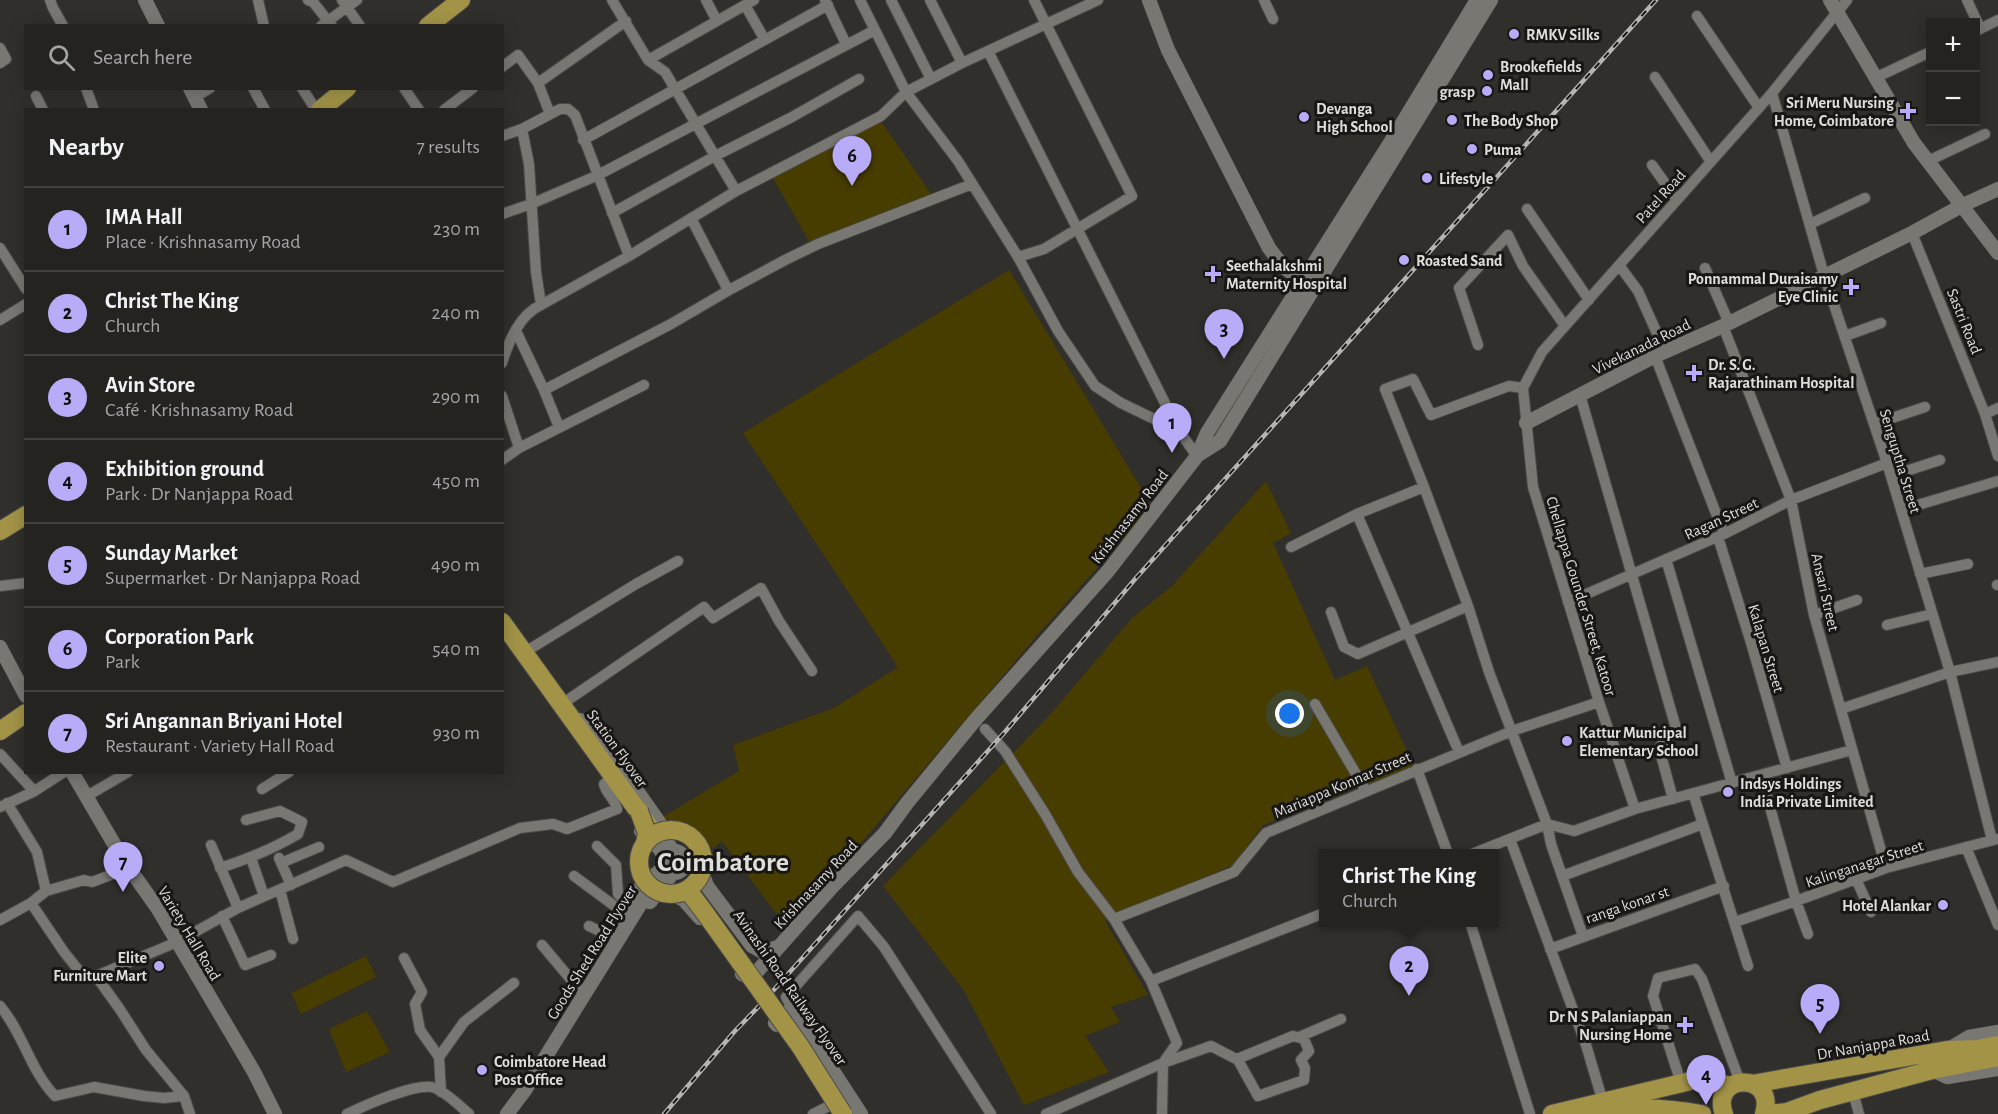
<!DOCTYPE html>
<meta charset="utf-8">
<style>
:root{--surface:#242320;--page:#2c2b29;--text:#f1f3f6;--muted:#a3a4a5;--line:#41403e;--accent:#b8abf7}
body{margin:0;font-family:"Alegreya Sans",sans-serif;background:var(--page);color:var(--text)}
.controls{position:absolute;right:18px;top:18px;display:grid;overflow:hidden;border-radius:0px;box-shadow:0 3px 15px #0003}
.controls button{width:54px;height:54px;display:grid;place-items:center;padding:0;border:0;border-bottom:2px solid var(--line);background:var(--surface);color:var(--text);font:30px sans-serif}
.you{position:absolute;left:1290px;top:714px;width:21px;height:21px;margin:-15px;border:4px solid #fff;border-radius:50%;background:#1a73e8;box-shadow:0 0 0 9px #1a73e833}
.badge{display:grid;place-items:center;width:39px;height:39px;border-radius:50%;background:var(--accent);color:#111;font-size:20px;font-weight:700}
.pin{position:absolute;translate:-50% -50px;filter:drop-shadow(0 2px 3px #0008)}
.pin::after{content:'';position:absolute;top:32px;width:21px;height:18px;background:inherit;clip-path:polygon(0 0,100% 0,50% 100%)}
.popup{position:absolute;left:1319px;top:849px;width:180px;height:78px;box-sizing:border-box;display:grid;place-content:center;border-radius:0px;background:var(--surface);filter:drop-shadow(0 2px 4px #0005);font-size:20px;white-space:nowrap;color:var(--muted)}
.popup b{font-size:22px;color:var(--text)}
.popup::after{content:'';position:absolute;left:50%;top:100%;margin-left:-12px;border:12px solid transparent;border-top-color:var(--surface)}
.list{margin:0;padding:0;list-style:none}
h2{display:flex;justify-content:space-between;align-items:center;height:78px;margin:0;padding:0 24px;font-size:26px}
h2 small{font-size:20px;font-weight:400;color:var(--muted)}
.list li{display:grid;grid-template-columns:39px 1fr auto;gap:18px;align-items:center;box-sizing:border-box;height:84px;padding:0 24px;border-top:2px solid var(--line)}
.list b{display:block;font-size:22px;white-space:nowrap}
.list p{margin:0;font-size:20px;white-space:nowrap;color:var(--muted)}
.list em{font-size:20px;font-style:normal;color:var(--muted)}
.icon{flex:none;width:33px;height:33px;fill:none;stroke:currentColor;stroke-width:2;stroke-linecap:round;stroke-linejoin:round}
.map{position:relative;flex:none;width:1998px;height:1114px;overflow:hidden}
.search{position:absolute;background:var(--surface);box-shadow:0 3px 15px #0003;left:24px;top:24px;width:480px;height:66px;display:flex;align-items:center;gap:15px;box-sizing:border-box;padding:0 21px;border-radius:0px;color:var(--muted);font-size:22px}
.panel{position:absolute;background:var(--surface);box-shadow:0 3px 15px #0003;left:24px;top:108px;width:480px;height:666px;border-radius:0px}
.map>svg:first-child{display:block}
.green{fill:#483d00}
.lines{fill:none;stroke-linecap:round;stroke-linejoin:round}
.street-casing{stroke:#4b4a47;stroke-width:12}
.secondary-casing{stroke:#4b4a47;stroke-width:15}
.highway-casing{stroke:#4b4a47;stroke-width:20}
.street{stroke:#787772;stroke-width:10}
.secondary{stroke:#787772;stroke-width:14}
.highway{stroke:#a29347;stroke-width:18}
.rail-casing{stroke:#b6b5b2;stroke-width:4.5}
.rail{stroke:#181716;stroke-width:2;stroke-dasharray:7;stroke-linecap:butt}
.highway-bridge-casing{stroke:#4b4a47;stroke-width:20;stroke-linecap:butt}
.highway-bridge{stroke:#a29347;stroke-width:18}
.poi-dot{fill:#b8abf7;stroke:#181716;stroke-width:2}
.labels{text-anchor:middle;stroke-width:6;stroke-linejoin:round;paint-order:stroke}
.poi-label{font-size:16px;font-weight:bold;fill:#deddda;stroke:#181716;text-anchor:start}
.street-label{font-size:16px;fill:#deddda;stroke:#181716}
.town-label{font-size:28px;font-weight:bold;fill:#deddda;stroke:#181716}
</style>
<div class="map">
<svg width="1998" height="1114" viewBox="0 0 1998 1114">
<rect width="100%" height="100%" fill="#302f2b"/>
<path class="green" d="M880,120L932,195L810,243L773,178Z
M1009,270L1152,506L1040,632L794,922L785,910L778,916L722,841L713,849L692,827L672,823L668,819L661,818L739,771L733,745L834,708L898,667L743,433Z
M1266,481L1291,533L1273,543L1335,680L1367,666L1414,766L1263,825L1233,865L1105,921L1148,995L1111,1007L1120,1022L1085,1036L1109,1072L1024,1105L963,989L883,886L1049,716L1132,618L1172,586Z
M366,956L376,977L301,1014L291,993Z
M367,1011L390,1052L346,1072L329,1029Z"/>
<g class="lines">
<g class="street-casing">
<path id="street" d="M50,0L53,8L63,26
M258,0L264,26
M308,0L313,2L332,26
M342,0L360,26
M612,0L648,60L665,72L736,191
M706,0L717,21
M825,0L846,44
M860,0L906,92L958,161L1018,257L1058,331L1095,386L1121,403L1179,431
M891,0L931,79
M930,0L962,63
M1264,0L1273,19
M1967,0L1980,28
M745,5L765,40
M1697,16L1759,108
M321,26L357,0
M1976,31L1998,20
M0,48L6,59L0,63
M988,51L1179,431L1197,456
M648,60L754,0
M502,67L518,55L538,83L626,21
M1655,77L1711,162
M1877,77L1930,52
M538,83L550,114
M86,88L94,110
M253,88L265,110
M302,88L316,110
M404,88L419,110
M1772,93L1824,275L1887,463L1950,672L1992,840
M36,96L43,110
M195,97L210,88
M444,110L473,88
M502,136L522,129L560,109H568L575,115L629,256
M583,140L828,5
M1928,161L1985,134
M1652,165L1677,200
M1527,209L1589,300
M612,213L715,156L792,117L859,79
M502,214L531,204L596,176L875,30
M691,218L728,290
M1810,224L1865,198
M1912,233L1985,414L1998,456
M0,248L26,289
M1018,257L1044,249L1132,196L1034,0
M1619,265L1638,291L1665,351
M1705,268L1729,323
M541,305L629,256L736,191L881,116L906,92L962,63L1098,0
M0,320L26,304
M1723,326L1791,500L1814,615L1886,868
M516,331L544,390
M1845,336L1881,323
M1478,345L1459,288L1508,235L1523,266L1565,326
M1655,356L1724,534
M502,363C509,341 519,315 541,305L536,272L529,164L522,129
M1523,388L1509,386L1431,415L1413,379L1385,389L1424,487L1468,606L1489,672L1547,824L1551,844L1583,936
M1580,395L1676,728L1659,748L1673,799
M502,396L519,448
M1985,414L1998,408
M1874,424L1925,407
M559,427L544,390L671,324L731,289L787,259L818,244L972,184
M502,460L519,448L644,385
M1891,476L1940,460
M1901,510L1998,481
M1357,514L1459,752
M1718,537L1752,646L1787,768
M1291,547L1357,514L1424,487
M1666,559L1732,783
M1920,574L1968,564
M1997,585H1998
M0,586L26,583
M1568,602L1724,534L1791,500L1887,463
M1331,612L1344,647L1358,654L1468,606
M1814,615L1857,600
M1887,625L1932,614
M525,652L636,584L678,561
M562,704L704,607L713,618L761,588L779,621L812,671
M1315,704L1366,791
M1841,709L1950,672L1998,662
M985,729L1005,751L1045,814L1078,872L1114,919L1151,981L1177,1043L1163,1063
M0,754L34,791
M1417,769L1448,854
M1761,775L1796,901L1886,868L1997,839
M262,789L289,772
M1693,793L1748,966
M87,796L128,772
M7,803L37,852L46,891L31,903
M0,807L33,792L64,772
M1635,809L1599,702L1533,487L1523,388L1542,352L1772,93L1847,0
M1547,824L1574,831L1635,809L1852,750
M1510,839L1586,1045L1603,1102
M211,845L238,908
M597,846L616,865L618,894L629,905
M1966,847L1998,925
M1472,854L1547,824
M251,858L264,896
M279,858L291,885
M281,863L319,847
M220,868C248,859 273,849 298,834L302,822L280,811L246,820
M574,876L624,913
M1562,876L1703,824
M1856,879L1871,912
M280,890L293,939
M46,891L84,880L92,882L129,868
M222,916L245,965L271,955
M1114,919L1234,872L1266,833L1512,731L1599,702
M0,920L31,903L64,952L84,977L96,976L119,1008L146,1050L184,1096
M1470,922L1530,1114
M1735,922L1796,901L1808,934
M589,926L610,936
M542,945L578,988
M1550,949L1724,886
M404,958L422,992L415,1004L420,1030L439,1057L441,1092
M96,976L177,942L238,908L346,860L393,882L520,828L553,824L567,829L617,809C614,797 606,794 604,784L607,782
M1151,981L1324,913
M0,1006C23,1033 30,1070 55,1096L94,1087L144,1096L164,1098L184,1096L190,1114
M792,1008L786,997L858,916L884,947L991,1114
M1299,1037L1341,1019
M439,1057L464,1022L514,983
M1681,1083L1653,996L1658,978L1695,969L1702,979L1740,1082
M1853,1092L1859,1114
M347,1114C364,1106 419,1081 435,1088C448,1094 459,1105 469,1114
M813,1114L829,1106
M1046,1114L1163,1063L1211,1046L1238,1060L1258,1096L1304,1080L1305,1068L1301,1060L1309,1051L1304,1039L1293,1036L1237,1059
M1162,1114L1163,1063"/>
</g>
<g class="secondary-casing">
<path id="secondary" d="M145,0L158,26
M1149,0L1168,50L1269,248L1282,265L1308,287
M1830,0L1914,143L1998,253
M190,88L201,110
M1526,423L1655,356L1723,326L1912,233L1963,205L1998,189
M1198,455L1220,441L1491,0
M0,647L26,696
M580,720L607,748L661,825L666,841L673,851
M72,772L124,861L158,909L254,1072L275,1114
M641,831L660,849L664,857
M663 862a11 11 0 1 1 22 0a11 11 0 1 1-22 0Z
M702,872L707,886L752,946L763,952L778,947
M673,894L684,900L700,918
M650,902L673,873
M619,922L639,889L664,867
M742,974L749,977L754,975L832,887L885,833L907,803L976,719L1108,571L1197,456L1207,433L1395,135L1477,0
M777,1025L775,1023L792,1008L861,1114
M1949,1049L1969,1037L1998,1032
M1932,1070L1947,1077L1998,1069
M507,1114L525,1090L651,887"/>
</g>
<g class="highway-casing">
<path id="highway" d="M428,26L461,0
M320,110L347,88
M0,531L26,515
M502,622L651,829L658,833
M0,731L26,713
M1752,1084L1947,1050L1977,1049L1998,1045
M1552,1114L1699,1079L1731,1086
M1597,1114C1632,1105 1668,1108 1702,1114
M1724,1114C1709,1073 1777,1071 1764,1114
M1769,1114L1787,1112L1820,1100L1932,1070L1998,1057"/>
</g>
<use href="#street" class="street"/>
<use href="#secondary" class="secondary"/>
<use href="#highway" class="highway"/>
<g class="rail-casing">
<path id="rail" d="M664,1114L734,1032L762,1003L1004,733L1136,578L1656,0"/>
</g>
<use href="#rail" class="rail"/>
<g class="highway-bridge-casing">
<path id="highway-bridge" d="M639,811L647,833L645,843
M639 862a32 32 0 1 1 64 0a32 32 0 1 1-64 0Z
M682,892L690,893L705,913L800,1046L843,1114"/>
</g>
<use href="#highway-bridge" class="highway-bridge"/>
</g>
<g class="poi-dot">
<circle cx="1514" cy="34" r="6"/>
<circle cx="1488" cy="75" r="6"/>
<circle cx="1487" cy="91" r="6"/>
<path d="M1905 102h6v6h6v6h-6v6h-6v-6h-6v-6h6z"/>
<circle cx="1304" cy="117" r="6"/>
<circle cx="1452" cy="120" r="6"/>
<circle cx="1472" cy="149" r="6"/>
<circle cx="1427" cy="178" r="6"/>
<circle cx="1404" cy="260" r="6"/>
<path d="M1210 265h6v6h6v6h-6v6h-6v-6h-6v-6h6z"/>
<path d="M1848 278h6v6h6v6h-6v6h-6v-6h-6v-6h6z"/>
<path d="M1691 364h6v6h6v6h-6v6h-6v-6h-6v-6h6z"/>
<circle cx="1567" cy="741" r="6"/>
<circle cx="1728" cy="792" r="6"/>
<circle cx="1943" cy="905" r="6"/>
<circle cx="159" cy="966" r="6"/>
<path d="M1682 1016h6v6h6v6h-6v6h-6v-6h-6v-6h6z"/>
<circle cx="482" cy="1070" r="6"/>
</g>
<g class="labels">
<g class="poi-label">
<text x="1526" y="40">RMKV Silks</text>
<text x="1500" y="72">Brookefields<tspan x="1500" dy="18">Mall</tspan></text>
<text x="1475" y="97" text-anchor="end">grasp</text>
<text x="1894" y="108" text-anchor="end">Sri Meru Nursing<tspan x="1894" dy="18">Home, Coimbatore</tspan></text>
<text x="1316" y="114">Devanga<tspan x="1316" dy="18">High School</tspan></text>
<text x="1464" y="126">The Body Shop</text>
<text x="1484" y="155">Puma</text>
<text x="1439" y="184">Lifestyle</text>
<text x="1416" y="266">Roasted Sand</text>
<text x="1226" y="271">Seethalakshmi<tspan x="1226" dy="18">Maternity Hospital</tspan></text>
<text x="1838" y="284" text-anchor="end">Ponnammal Duraisamy<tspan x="1838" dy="18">Eye Clinic</tspan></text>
<text x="1708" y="370">Dr. S. G.<tspan x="1708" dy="18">Rajarathinam Hospital</tspan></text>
<text x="1579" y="738">Kattur Municipal<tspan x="1579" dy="18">Elementary School</tspan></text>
<text x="1740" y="789">Indsys Holdings<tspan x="1740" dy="18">India Private Limited</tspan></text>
<text x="1931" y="911" text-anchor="end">Hotel Alankar</text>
<text x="147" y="963" text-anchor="end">Elite<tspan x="147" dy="18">Furniture Mart</tspan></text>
<text x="1672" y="1022" text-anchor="end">Dr N S Palaniappan<tspan x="1672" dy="18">Nursing Home</tspan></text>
<text x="494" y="1067">Coimbatore Head<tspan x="494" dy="18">Post Office</tspan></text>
</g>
<g class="street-label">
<text transform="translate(1660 196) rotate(-48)" y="6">Patel Road</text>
<text transform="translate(1965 321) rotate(68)" y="6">Sastri Road</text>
<text transform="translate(1641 346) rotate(-26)" y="6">Vivekanada Road</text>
<text transform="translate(1901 461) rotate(73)" y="6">Senguptha Street</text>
<text transform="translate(1129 516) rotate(-52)" y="6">Krishnasamy Road</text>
<text transform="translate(1721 518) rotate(-25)" y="6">Ragan Street</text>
<text transform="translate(1826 592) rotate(77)" y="6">Ansari Street</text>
<text transform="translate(1582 596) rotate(73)" y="6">Chellappa Gounder Street, Katoor</text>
<text transform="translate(1767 648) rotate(73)" y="6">Kalapan Street</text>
<text transform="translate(618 748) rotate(54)" y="6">Station Flyover</text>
<text transform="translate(1342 784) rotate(-23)" y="6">Mariappa Konnar Street</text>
<text transform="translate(1864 863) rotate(-18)" y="6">Kalinganagar Street</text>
<text transform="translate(815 884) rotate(-47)" y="6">Krishnasamy Road</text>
<text transform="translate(1627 904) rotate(-19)" y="6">ranga konar st</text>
<text transform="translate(190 933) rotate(59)" y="6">Variety Hall Road</text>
<text transform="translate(591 952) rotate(-58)" y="6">Goods Shed Road Flyover</text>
<text transform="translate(791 987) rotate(55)" y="6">Avinashi Road Railway Flyover</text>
<text transform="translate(1873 1044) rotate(-10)" y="6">Dr Nanjappa Road</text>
</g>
<g class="town-label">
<text x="723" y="871">Coimbatore</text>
</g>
</g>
</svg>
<div class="controls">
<button>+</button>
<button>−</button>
</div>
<div class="you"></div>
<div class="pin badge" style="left:1172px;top:453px">1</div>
<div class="pin badge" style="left:1409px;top:996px">2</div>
<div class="popup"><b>Christ The King</b>Church</div>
<div class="pin badge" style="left:1224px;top:359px">3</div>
<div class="pin badge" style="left:1706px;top:1105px">4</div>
<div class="pin badge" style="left:1820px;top:1034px">5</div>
<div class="pin badge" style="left:852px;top:186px">6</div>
<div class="pin badge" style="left:123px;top:892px">7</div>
<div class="search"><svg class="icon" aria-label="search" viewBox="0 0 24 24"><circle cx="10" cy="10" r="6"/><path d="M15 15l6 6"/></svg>Search here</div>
<section class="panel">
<h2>Nearby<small>7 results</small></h2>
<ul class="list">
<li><span class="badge">1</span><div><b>IMA Hall</b><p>Place · Krishnasamy Road</p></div><em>230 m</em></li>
<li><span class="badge">2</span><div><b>Christ The King</b><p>Church</p></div><em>240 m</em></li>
<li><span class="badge">3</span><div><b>Avin Store</b><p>Café · Krishnasamy Road</p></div><em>290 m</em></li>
<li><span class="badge">4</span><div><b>Exhibition ground</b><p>Park · Dr Nanjappa Road</p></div><em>450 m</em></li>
<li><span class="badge">5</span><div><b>Sunday Market</b><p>Supermarket · Dr Nanjappa Road</p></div><em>490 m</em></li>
<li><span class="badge">6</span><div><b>Corporation Park</b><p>Park</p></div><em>540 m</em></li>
<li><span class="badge">7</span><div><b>Sri Angannan Briyani Hotel</b><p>Restaurant · Variety Hall Road</p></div><em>930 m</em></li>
</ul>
</section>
</div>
